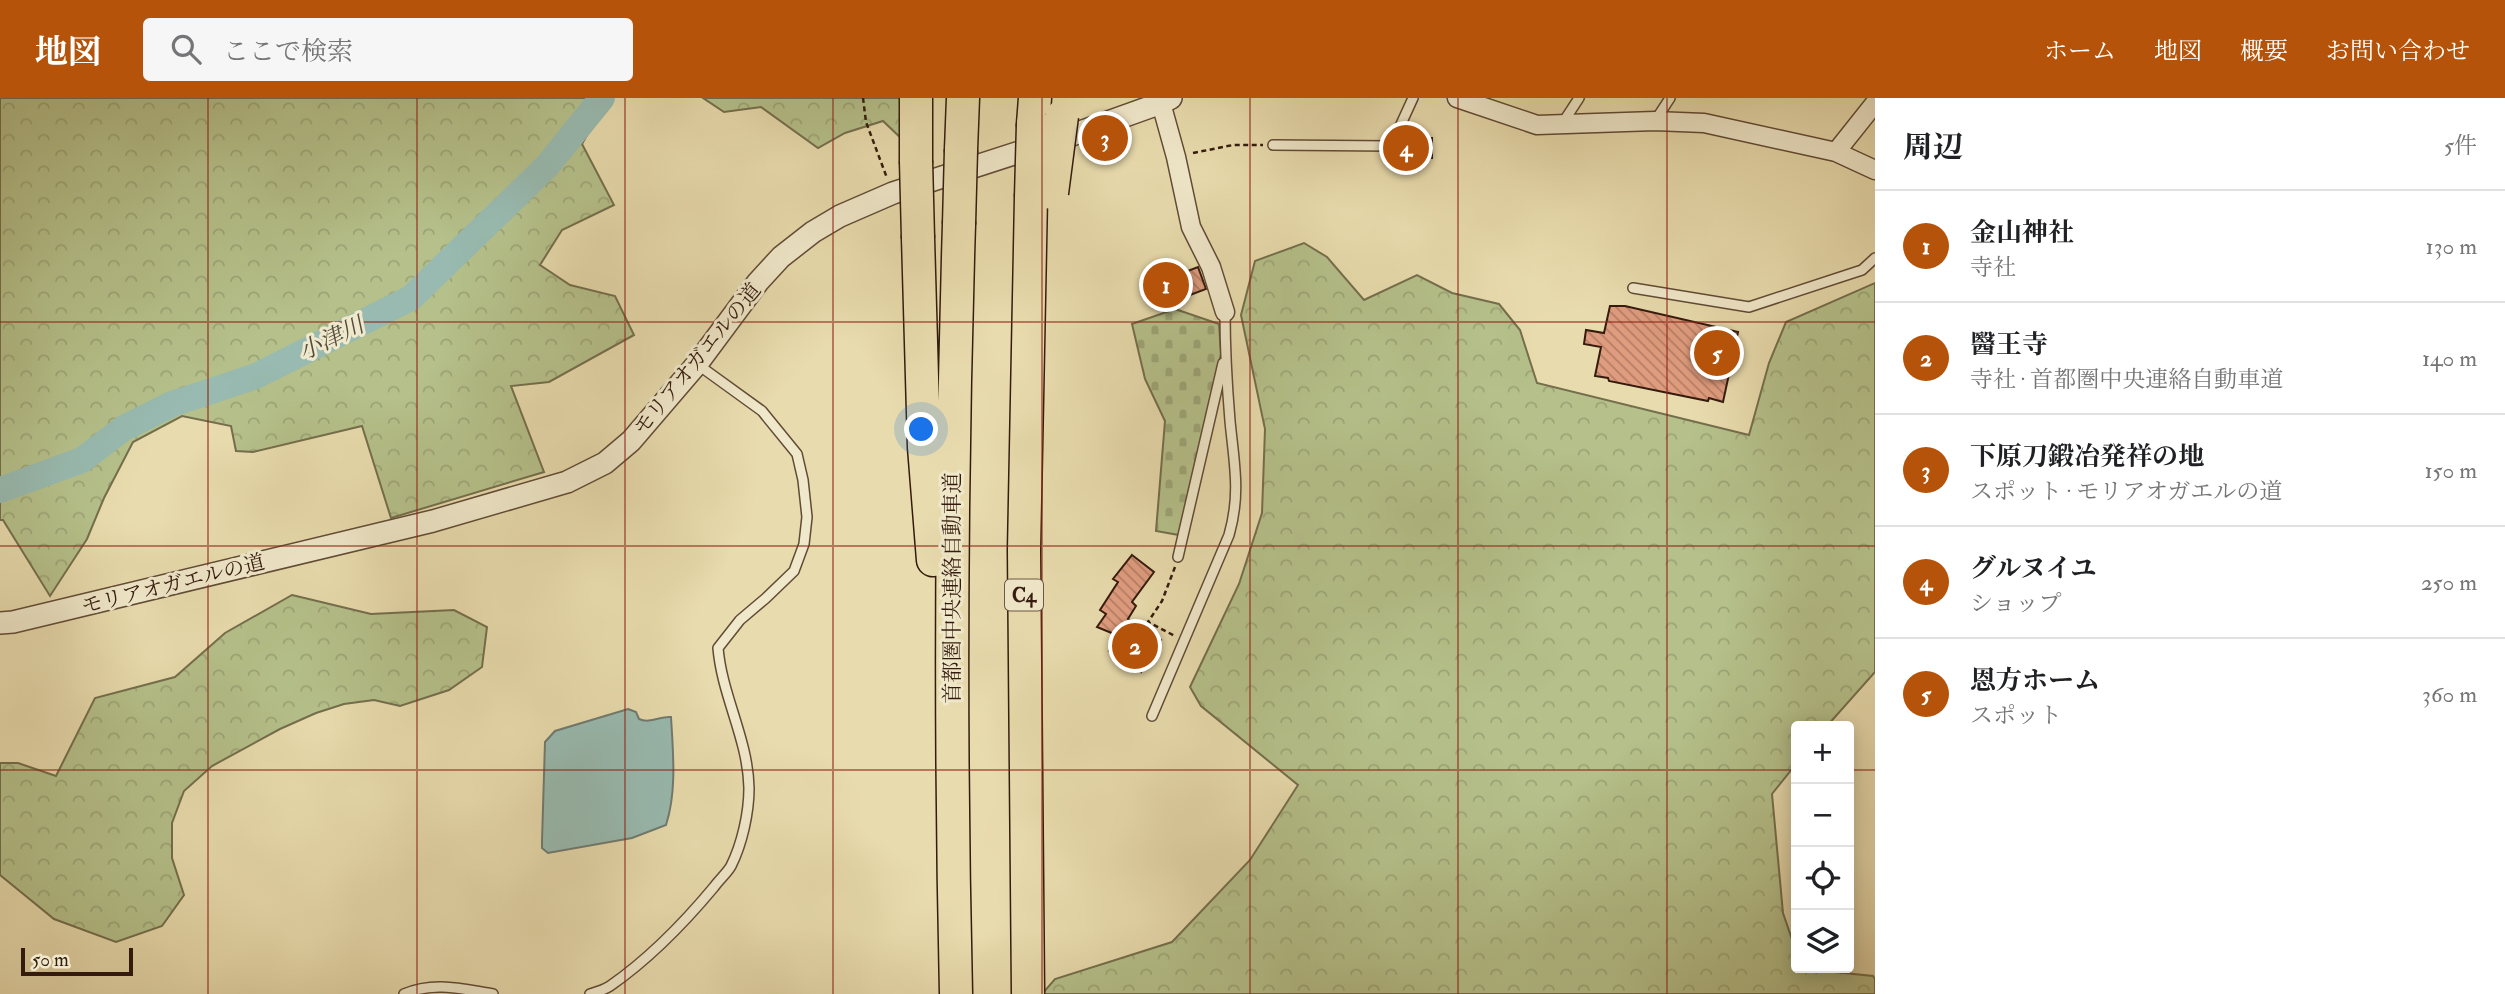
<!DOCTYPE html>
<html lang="ja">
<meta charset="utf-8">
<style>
:root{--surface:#fff;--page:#f6f6f6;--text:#202124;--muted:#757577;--line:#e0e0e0;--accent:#b45309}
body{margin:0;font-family:"IM FELL Double Pica","Noto Serif JP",serif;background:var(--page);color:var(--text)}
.controls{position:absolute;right:21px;bottom:21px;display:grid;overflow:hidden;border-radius:7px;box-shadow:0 4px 18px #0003}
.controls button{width:63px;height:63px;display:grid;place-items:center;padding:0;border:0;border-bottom:2px solid var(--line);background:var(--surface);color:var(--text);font:35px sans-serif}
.scale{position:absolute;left:21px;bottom:18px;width:112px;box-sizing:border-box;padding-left:7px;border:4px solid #341b0e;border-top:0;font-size:19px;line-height:24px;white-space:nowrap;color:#341b0e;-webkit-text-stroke:5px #f0e8ca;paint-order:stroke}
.you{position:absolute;left:922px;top:332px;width:24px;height:24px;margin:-18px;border:5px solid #fff;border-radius:50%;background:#1a73e8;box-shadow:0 0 0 10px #1a73e833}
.badge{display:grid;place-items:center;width:46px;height:46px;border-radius:50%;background:var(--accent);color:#fff;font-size:23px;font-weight:700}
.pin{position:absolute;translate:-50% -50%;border:4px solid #fff;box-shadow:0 2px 7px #0006}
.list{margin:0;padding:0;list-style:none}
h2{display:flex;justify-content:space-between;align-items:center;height:91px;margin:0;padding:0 28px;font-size:30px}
h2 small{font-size:23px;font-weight:400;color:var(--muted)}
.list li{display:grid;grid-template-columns:46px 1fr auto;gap:21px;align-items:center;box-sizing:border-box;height:112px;padding:0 28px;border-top:2px solid var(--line)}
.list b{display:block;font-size:26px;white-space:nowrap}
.list p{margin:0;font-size:23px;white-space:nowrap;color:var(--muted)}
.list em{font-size:23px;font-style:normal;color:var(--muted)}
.icon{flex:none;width:38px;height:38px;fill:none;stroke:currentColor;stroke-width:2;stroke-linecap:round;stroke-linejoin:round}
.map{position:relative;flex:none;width:1875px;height:896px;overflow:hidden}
header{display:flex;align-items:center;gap:42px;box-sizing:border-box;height:98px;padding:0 35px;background:var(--accent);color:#fff}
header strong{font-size:33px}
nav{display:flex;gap:38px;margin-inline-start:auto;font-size:24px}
.search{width:490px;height:63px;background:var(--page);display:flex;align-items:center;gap:18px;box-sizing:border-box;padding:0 24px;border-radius:7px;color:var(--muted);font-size:26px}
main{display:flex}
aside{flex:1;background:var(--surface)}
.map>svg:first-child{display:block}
.forest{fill:url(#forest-crowns);stroke:#746e4c;stroke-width:2}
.cemetery{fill:url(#cemetery-stones);stroke:#746e4c;stroke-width:2}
.water{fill:#98bab0;stroke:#707a6f;stroke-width:2}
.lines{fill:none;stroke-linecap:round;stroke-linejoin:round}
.river{stroke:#98bab0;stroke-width:26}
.building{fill:url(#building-back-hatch);stroke:#341b0e;stroke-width:2}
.service-casing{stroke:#614b36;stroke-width:12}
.minor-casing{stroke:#614b36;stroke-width:21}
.tertiary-casing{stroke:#614b36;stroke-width:24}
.motorway-casing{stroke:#341b0e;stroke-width:35}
.path{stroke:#341b0e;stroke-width:2.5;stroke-dasharray:5 3.5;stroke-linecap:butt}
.service{stroke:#f0e8ca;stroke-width:9}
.minor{stroke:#f0e8ca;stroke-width:18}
.tertiary{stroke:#f0e8ca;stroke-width:21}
.motorway{stroke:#e8dbad;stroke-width:32}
.motorway-bridge-casing{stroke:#341b0e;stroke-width:35;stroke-linecap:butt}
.motorway-bridge{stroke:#e8dbad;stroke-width:32}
.grid{fill:none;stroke:#8f2418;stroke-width:2;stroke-opacity:0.55}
.labels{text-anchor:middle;stroke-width:6;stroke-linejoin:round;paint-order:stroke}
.shield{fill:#f0e8ca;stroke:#6c5846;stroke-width:2}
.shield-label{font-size:19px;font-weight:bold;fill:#341b0e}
.street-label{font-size:21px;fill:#341b0e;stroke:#f0e8ca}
.water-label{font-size:23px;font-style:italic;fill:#524b3f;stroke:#f0e8ca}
</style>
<header>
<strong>地図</strong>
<div class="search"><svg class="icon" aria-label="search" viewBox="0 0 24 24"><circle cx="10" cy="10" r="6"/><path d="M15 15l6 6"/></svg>ここで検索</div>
<nav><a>ホーム</a><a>地図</a><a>概要</a><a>お問い合わせ</a></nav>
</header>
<main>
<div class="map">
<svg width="1875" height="896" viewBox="0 0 1875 896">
<defs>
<pattern id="forest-crowns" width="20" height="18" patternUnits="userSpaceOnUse" patternTransform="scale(1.75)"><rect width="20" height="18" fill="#b5c08a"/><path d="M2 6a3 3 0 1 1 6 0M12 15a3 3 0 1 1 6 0" fill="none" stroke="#9ca476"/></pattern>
<pattern id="cemetery-stones" width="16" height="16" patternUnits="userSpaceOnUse" patternTransform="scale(1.75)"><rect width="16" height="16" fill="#b5c08a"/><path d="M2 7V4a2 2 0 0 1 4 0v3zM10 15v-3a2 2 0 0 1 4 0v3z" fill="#9ca476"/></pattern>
<pattern id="building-back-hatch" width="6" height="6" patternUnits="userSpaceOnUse" patternTransform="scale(1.75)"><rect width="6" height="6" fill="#df9c7e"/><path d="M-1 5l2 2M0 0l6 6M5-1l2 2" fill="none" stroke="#b67e66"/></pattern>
</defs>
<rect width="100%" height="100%" fill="#e8dbad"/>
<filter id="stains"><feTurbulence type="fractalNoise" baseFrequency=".00286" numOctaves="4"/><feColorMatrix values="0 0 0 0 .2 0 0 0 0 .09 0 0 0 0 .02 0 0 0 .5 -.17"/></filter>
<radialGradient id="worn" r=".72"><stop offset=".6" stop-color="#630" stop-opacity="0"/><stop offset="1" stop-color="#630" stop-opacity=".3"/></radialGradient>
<path class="forest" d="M0,0H608L582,46L614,107L562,132L540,167L570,187L615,198L634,237L549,284L511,288L544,374L391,420L362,328L253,354L236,353L231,328L182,318L133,344L104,400L87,441L50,498L3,422H0Z
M703,0H903L905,44L883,23L845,35L818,50L761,9L724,14Z
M1304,145L1327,159L1364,202L1417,177L1452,195L1499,206L1520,232L1537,285L1749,337L1769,265L1786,224L1875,185V574L1827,628H1796V666L1772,696L1783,815L1796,853V870L1873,878L1875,881V896H1042L1055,881L1172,844L1250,762L1298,687L1201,608L1190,589L1239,486L1262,415L1265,331L1241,217L1255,163Z
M292,497L371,516L454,512L487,529L482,569L449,592L400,608L374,602L344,606L316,615L280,631L212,668L184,693L172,725V760L184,797L162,828L116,844L54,821L0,777V665H18L56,678L95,600L175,579L225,535Z"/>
<path class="cemetery" d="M1175,211L1219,226L1221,256L1179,437L1156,433L1165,323L1145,281L1132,226Z"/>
<path class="water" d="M628,611L636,614L639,621C650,626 660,618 671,619C673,654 677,693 666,727L632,740L548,755L542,750V743L545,644L555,633Z"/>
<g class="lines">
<path class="river" d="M0,392L82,362L124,330L172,306L256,278L411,200L547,68L602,0"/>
</g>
<path class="building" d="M1403,40H1432V60H1401Z
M1198,169L1206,191L1185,199L1177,177Z
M1610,208H1625L1738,234L1723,304L1709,300L1708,303L1609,283L1608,280L1595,278L1601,249L1584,246L1586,232L1604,235Z
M1132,457L1154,474L1132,504L1136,508L1128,521L1161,542L1141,574L1109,553L1119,538L1097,529L1106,516L1100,512L1118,484L1113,481Z"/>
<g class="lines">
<g class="service-casing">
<path id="service" d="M1655,23L1670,0
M1562,26L1579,0
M1273,47L1391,48L1413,0
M1633,190L1749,209L1862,172L1875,160
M1178,459L1223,265
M1152,618L1229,437C1241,395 1234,365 1230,323C1227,287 1225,251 1225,214
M404,896C434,883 462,891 493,896
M590,896C597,894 604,892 610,888C649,861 684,825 714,789C719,782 727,775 731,768C742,746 749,715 749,690C748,641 722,598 718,550L740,522L766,500L794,473L804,446L807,419L803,382L797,356L762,313L697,266"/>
</g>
<g class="minor-casing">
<path id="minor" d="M1457,0L1537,27L1655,23L1704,25L1836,54L1875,72
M1161,5L1176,59L1191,129L1211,169L1225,214
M1836,54L1875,5"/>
</g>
<g class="tertiary-casing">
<path id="tertiary" d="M0,525L13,524L433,423L567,384L605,365L631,343L697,266L758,184L781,159L813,134L840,118L893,95L1069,38L1161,5L1171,0"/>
</g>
<g class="motorway-casing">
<path id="motorway" d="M916,0V63
M1033,26L1035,0
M961,52L963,0
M918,140L924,349L933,462
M1028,895L1024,452L1031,99
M956,896C950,639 951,383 959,126"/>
</g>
<path class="path" d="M863,0L866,24L887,80
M1193,55L1233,47H1263
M1175,469L1162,503L1148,524L1175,538"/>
<use href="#service" class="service"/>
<use href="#minor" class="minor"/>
<use href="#tertiary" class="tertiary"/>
<use href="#motorway" class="motorway"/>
<g class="motorway-bridge-casing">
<path id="motorway-bridge" d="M916,63L918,140
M1052,95L1062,18
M1031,99L1033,26
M959,126L961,52"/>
</g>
<use href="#motorway-bridge" class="motorway-bridge"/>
</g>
<path class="grid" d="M208,0V896M417,0V896M625,0V896M833,0V896M1042,0V896M1250,0V896M1458,0V896M1667,0V896M0,224H1875M0,448H1875M0,672H1796M1849,672H1875"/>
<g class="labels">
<rect class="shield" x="1005" y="481.5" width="38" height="31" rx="5"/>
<g class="shield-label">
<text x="1024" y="504">C4</text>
</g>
<g class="street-label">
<text transform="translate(697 261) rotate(-51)" y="7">モリアオガエルの道</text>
<text transform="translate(173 486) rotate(-14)" y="7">モリアオガエルの道</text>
<text transform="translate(952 490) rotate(-90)" y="7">首都圏中央連絡自動車道</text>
</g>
<g class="water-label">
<text transform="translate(331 240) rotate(-26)" y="8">小津川</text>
</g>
</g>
<rect width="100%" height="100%" filter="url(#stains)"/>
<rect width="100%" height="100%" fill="url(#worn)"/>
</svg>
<div class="controls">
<button>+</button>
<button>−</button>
<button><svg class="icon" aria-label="locate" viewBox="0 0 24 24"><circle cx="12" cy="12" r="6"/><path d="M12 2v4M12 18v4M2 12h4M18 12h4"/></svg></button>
<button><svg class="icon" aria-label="layers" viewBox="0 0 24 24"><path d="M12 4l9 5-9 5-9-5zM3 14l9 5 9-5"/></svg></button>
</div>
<div class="scale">50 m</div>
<div class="you"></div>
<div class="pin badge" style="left:1166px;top:187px">1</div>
<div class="pin badge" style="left:1135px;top:548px">2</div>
<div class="pin badge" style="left:1105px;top:40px">3</div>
<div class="pin badge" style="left:1406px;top:50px">4</div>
<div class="pin badge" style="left:1717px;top:255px">5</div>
</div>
<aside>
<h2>周辺<small>5件</small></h2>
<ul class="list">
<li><span class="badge">1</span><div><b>金山神社</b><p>寺社</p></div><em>130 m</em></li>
<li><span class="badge">2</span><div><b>醫王寺</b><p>寺社 · 首都圏中央連絡自動車道</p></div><em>140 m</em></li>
<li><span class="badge">3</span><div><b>下原刀鍛冶発祥の地</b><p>スポット · モリアオガエルの道</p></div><em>150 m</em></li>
<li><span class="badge">4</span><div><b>グルヌイユ</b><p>ショップ</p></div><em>250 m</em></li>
<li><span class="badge">5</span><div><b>恩方ホーム</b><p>スポット</p></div><em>360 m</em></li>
</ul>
</aside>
</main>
